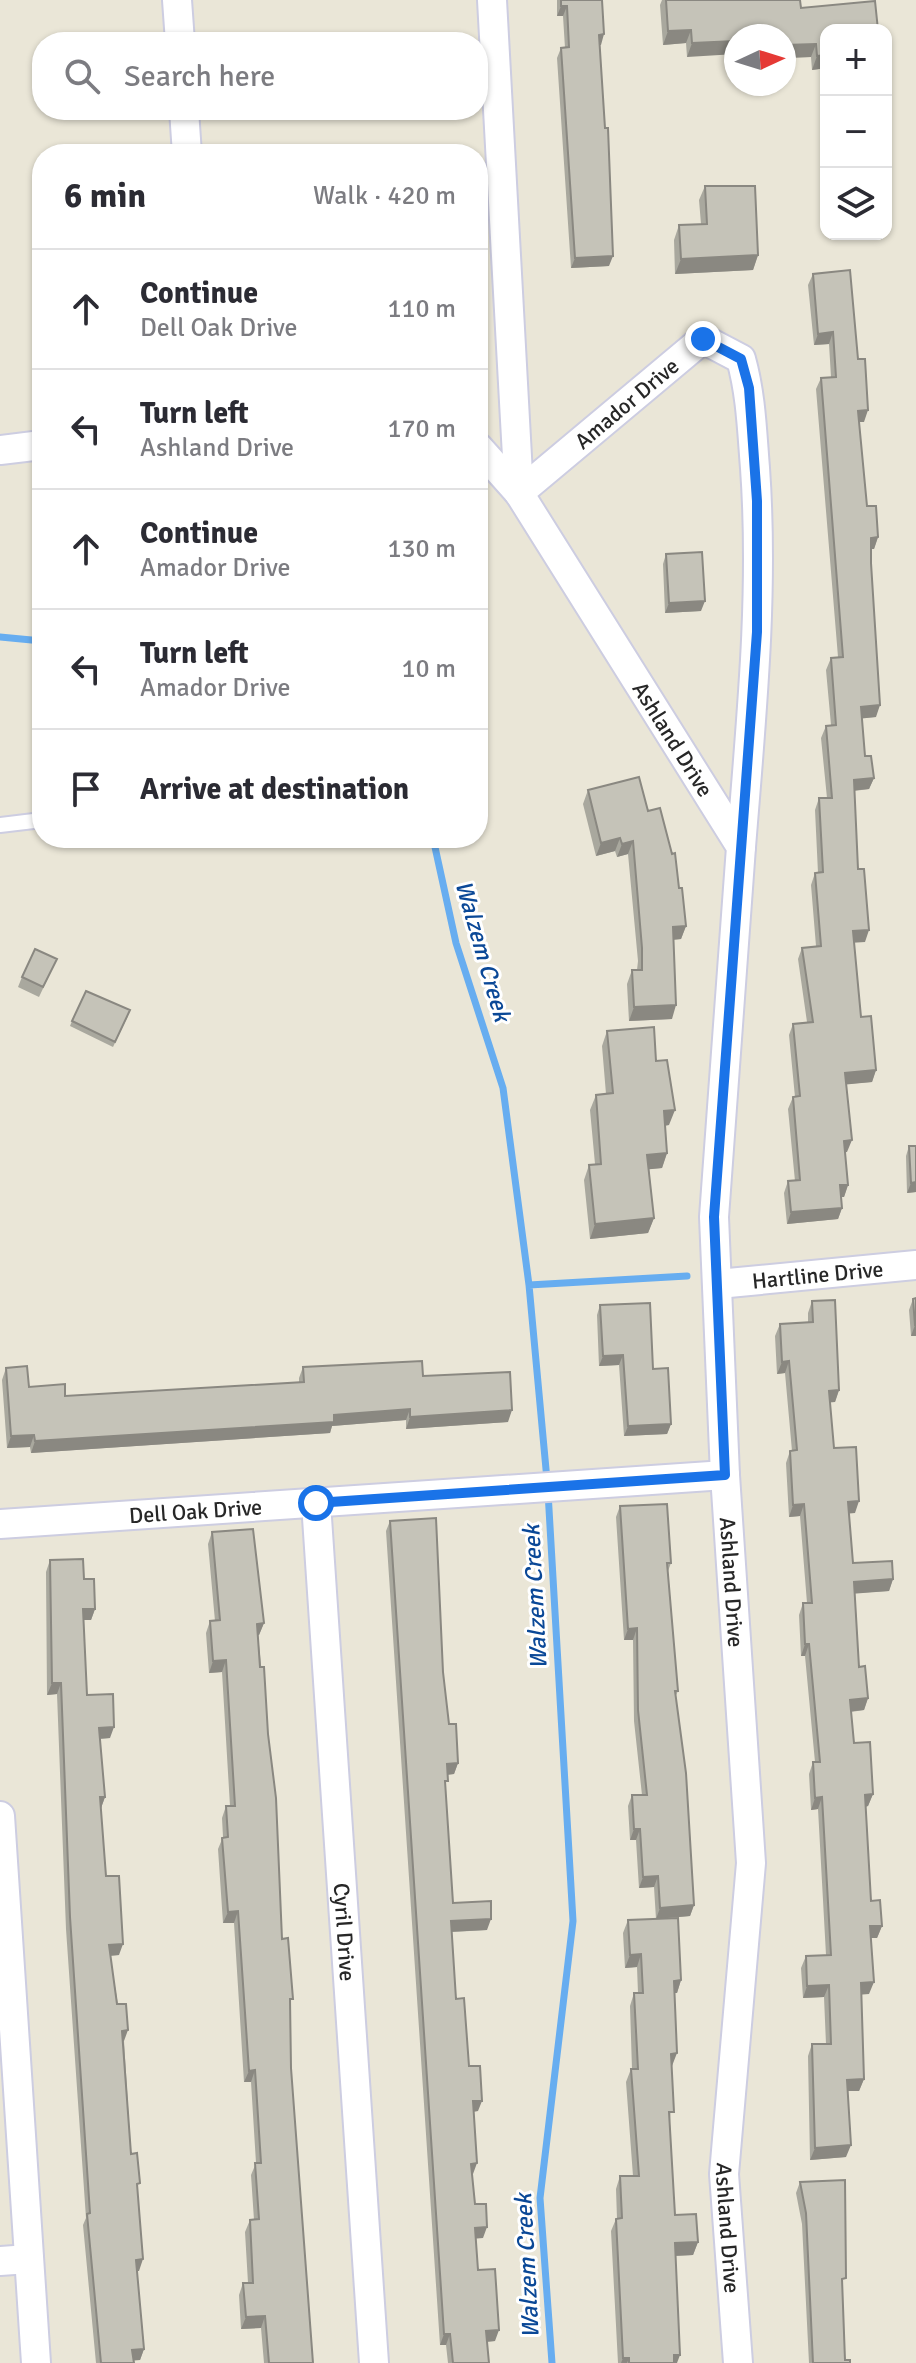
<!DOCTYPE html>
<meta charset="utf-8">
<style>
:root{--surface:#fff;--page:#f7f7f7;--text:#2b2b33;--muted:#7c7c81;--line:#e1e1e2}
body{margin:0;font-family:Signika,sans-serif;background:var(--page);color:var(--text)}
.controls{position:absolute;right:24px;top:24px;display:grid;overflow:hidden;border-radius:16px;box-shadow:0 2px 6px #0004}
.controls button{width:72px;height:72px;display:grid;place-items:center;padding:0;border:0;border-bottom:2px solid var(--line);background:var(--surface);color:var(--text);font:40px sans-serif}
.compass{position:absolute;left:724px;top:24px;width:72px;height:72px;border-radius:50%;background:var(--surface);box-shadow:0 2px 6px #0004;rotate:86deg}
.stop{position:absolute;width:24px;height:24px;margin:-18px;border:6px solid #1a73e8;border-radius:50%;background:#fff}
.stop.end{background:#1a73e8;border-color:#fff;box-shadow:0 2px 8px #0008}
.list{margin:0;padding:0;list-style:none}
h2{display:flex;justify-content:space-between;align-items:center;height:104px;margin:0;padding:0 32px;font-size:34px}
h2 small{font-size:26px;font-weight:400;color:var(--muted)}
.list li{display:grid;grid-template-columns:52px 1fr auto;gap:24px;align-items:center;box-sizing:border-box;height:120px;padding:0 32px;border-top:2px solid var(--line)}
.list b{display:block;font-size:30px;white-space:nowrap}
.list p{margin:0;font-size:26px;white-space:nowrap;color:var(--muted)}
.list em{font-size:26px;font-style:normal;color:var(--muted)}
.icon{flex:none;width:44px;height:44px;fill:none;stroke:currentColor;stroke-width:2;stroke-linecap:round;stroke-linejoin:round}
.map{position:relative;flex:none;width:916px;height:2363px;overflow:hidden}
.search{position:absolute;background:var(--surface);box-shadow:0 2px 6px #0004;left:32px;top:32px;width:456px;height:88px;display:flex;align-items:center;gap:20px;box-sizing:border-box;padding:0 28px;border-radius:32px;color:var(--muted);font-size:30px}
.panel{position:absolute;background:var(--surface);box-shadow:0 2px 6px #0004;left:32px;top:144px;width:456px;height:704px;border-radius:32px}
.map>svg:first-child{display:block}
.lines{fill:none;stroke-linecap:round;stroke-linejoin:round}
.stream{stroke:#67adf0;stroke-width:7}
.service-casing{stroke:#cdcde1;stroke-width:18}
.minor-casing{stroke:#cdcde1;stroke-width:32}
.service{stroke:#fff;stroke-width:14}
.minor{stroke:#fff;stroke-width:28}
.wall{fill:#a9a89e}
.shaded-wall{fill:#8a8881}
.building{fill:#c5c3b8;stroke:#8a8881;stroke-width:2}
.route{stroke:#1a73e8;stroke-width:10}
.labels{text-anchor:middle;stroke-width:6;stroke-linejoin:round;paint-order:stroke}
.street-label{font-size:22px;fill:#272727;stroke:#fff}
.water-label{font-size:24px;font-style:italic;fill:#0a4897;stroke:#fff}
</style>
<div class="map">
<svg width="916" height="2363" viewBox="0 0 916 2363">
<rect width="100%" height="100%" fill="#eae6d7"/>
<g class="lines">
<path class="stream" d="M0,637L42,641
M433,838L456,943L503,1088L529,1285L547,1480
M529,1285L687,1276
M548,1492L573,1921L540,2198L552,2363"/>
<g class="service-casing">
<path id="service" d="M0,825L42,820"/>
</g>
<g class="minor-casing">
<g id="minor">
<path d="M177,0L180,42"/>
<path d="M492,0L519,493"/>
<path d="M184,110L187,154"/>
<path id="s1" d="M478,447L519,493L741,847L714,1217L725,1475L751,1863L724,2174L738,2363"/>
<path d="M0,450L42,445"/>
<path id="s2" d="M519,493L703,339L741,359C751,395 752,431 755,468C764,595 751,721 741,847"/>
<path id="s3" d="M718,1284L916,1265"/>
<path id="s4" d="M316,1503L374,2363"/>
<path id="s5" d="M0,1524L725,1475"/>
<path d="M0,1816L36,2363"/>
<path d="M0,2261L29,2259"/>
</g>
</g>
<use href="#service" class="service"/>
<use href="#minor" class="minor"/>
</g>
<path class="wall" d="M557,0H602L600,45L609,266L571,268L557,58L561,48H565L563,16H557Z
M662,0H800L801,8L826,68L812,70L811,57L784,58V36H736L687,57L686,43L663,45L660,5Z
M705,186L758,255L753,270L675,274L674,240L679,225L701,224L699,200Z
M813,274L864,422H859L867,506L878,537L874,549H871L876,717L862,718L865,756L874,778L869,789L854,791L858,869L865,942H854L861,1017L876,1070L872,1082L846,1084L847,1152H845L848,1185L844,1197H841L842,1208L838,1219L787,1224L784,1193L788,1181H795L788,1109L793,1097H795L789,1035L793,1024L807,1022L798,959L802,948L816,946L811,885L815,873H818L815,810L819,798H827L821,738L826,726L831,725L826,670L831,658L838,657L816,389L821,378L831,377L829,344L814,345L808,285Z
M666,554L701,611L665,613L663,564Z
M588,790L648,811L679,888L686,926L681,939L673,940L672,1019L629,1021L627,984L632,970H637L638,961L628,854L617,857L615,851L596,856L583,804Z
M57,959L39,997L18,987L22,977Z
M128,1016L113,1047L70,1026L72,1021Z
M607,1031L656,1061L669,1125L665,1126L667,1153L662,1168L649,1169L654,1218L648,1233L590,1239L584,1180L589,1165L595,1164L590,1110L596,1095L606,1094L602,1046Z
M909,1146L916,1192L907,1193L906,1156Z
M916,1298V1336H911L909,1310L913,1299Z
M812,1301L839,1390L835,1402H830L834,1448L855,1513H849L853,1563L893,1579L889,1591L855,1593L859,1667L868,1698L864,1710L851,1712L854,1743L873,1794L868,1806L866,1807L871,1901L882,1926L877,1938H871L869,1994H861L864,2079L859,2091H848L846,2157L810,2160L808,2056L812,2044H826L824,1997L803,1998L801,1968L806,1956L826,1955L818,1809L811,1810L809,1774L813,1762H815L805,1656H801L799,1615L803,1603H807L800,1516L789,1517L786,1463L790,1451H792L785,1373L777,1374L775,1336L780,1324L808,1322V1313Z
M600,1305L653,1369L671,1424L667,1434L624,1436L619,1365L599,1366L597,1315Z
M303,1367L423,1376L508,1422L406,1429V1420L332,1426L330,1433L31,1453L30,1447L7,1448L2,1380L6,1368L29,1387L65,1396L299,1383V1378Z
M620,1506L671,1563L668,1571L678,1691L675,1697L694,1905L690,1916L656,1919L654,1887L639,1888L636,1840H630L628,1806L632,1795H642L634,1721L633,1640H624L616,1517Z
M390,1521L449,1724L458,1763L454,1774L447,1775L445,1788L453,1903L487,1930L452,1932L456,1999L478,2111L473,2112L472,2174L475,2204L483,2238H476L478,2270L495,2341L487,2342L489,2363H448L446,2345H440L386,1531Z
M212,1532L264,1623L259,1635H258L268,1734L282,1939L290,2007L291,2068L313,2363H264L261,2328L241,2329L239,2295L243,2283H248L245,2232L250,2220H254L251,2175L256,2163L251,2082H244L234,1923H223L218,1849L223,1837L222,1818L226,1806H230L222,1672L209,1673L206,1633L210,1621H215L208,1544Z
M50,1560L84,1579L95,1609L91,1620H83L87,1695L110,1738L100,1739L105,1797L101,1808L106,1876L119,1955L110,1956L124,2041L131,2154L137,2191L139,2271H137L144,2349L140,2360H133L134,2363H96L83,2225L86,2218L66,1929L57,1694L47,1695L46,1572Z
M628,1920L681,1980L677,1993H674L672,2066L670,2124L675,2215L698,2242L693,2255L676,2256L677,2363H618L611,2231L616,2219H617L616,2189L620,2176H633L626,2082L631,2069H632L630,2006L634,1993H638L637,1967L625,1968L623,1933Z
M800,2182L842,2288L845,2360L850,2363H809L802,2224L796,2193Z"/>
<path class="shaded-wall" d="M561,6H567L563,16H557Z
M691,30L686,43L663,45L668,31Z
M604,34L601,45H595L599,35Z
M736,41V54L687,57L692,43Z
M816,44L811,57L784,58V45Z
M826,55V68L812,70L817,56Z
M758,255L753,270L675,274L681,259Z
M613,256L609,266L571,268L575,258Z
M833,332L829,344L814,345L818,334Z
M868,410L864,422H854L858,411Z
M878,537L874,549H867L871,538Z
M705,601L701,611L665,613L669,603Z
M880,705L876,717L857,719L861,707Z
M874,778L869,789L849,791L854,780Z
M620,838L615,851L596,856L601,843Z
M633,841L628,854L617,857L622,844Z
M686,926L681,939L668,940L673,927Z
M869,930L865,942L849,943L853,931Z
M676,1005L672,1019L629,1021L634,1007Z
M876,1070L872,1082L841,1085L845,1073Z
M675,1110L669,1125L658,1126L664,1111Z
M852,1140L847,1152L840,1153L844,1141Z
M667,1153L662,1168L642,1170L647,1155Z
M916,1182V1192L907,1193L911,1183Z
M840,1185H848L844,1197H836Z
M842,1208L838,1219L787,1224L791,1212Z
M654,1218L648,1233L590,1239L595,1224Z
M915,1325H916V1336H911Z
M623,1355L619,1365L599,1366L603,1356Z
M789,1361L785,1373L777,1374L782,1362Z
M839,1390L835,1402L824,1403L829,1391Z
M410,1409L406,1420L332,1426L330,1433L31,1453L35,1441L364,1411Z
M512,1410L508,1422L406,1429L410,1417Z
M671,1424L667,1434L624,1436L628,1426Z
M34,1435L30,1447L7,1448L11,1436Z
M859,1501L855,1513L844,1514L848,1502Z
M804,1504L800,1516L789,1517L793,1505Z
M893,1579L889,1591L850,1594L854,1582Z
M83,1609H95L91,1620H79Z
M264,1623L259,1635L253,1636L257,1624Z
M637,1628L633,1640H624L628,1629Z
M805,1644H809L805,1656H801Z
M226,1660L222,1672L209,1673L213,1661Z
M52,1683H61L57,1694L47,1695Z
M868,1698L864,1710L845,1712L850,1700Z
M114,1727L110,1738L95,1739L99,1728Z
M458,1763L454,1774L443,1775L447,1764Z
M873,1794L868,1806L861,1807L865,1795Z
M100,1797H105L101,1808Z
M822,1797L818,1809L811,1810L815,1798Z
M634,1829H640L636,1840H630Z
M658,1876L654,1887L639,1888L643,1877Z
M694,1905L690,1916L656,1919L660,1908Z
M238,1911L234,1923H223L228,1912Z
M491,1919L487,1930L447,1932L451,1921Z
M870,1926H882L877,1938H866Z
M123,1944L119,1955L105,1956L109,1945Z
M641,1954L637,1967L625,1968L630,1955Z
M681,1980L677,1993H669L674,1981Z
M874,1982L869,1994L856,1995L861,1983Z
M829,1985L824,1997L803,1998L807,1986Z
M128,2030L124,2041L118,2042L122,2031Z
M677,2053L672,2066L666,2067L671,2054Z
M255,2070L251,2082H244L249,2071Z
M864,2079L859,2091H843L847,2080Z
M473,2101H482L478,2111L469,2112Z
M851,2145L846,2157L810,2160L815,2148Z
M477,2163L473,2174L467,2175L471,2164Z
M487,2227L483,2238L471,2239L475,2228Z
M698,2242L693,2255L670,2256L675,2243Z
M143,2259L139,2271H132L136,2260Z
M265,2316L261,2328L241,2329L246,2317Z
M499,2330L495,2341L482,2342L486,2331Z
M444,2334H450L446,2345H440Z
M144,2349L140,2360L128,2361L132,2350Z
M674,2355H680L677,2363H671Z
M623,2358H629L627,2363H621Z"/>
<path class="building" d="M561,0H602L604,34L599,35L605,128H608L613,256L575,258L561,48L569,47L567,6H561Z
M666,0H800L801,8L875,1L878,30H826V55L817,56L816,44L784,45V36H736V41L692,43L691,30L668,31Z
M705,186H755L758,255L681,259L679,225L707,224Z
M850,270L858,359H865L868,410L858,411L867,506H876L878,537L871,538V563L880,705L861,707L865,756H871L874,778L854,780L858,869H864L869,930L853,931L861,1017L871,1016L876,1070L845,1073L852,1140L844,1141L848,1185H840L842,1208L791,1212L788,1181L800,1180L793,1097L800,1096L793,1024L813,1022L802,948L821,946L815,873L823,872L819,798H832L826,726L836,725L831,658L843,657L821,378L836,377L833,332L818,334L813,274Z
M702,552L705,601L669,603L666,554Z
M639,777L648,811L660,808L672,854L675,853L679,888H682L686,926L673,927L676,1005L634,1007L632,970H642V948L633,841L622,844L620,838L601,843L588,790Z
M35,949L57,959L43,987L22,977Z
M86,991L130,1010L115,1042L72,1021Z
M654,1027L656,1061L667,1060L675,1110L664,1111L667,1153L647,1155L654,1218L595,1224L589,1165L601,1164L596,1095L613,1093L607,1031Z
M909,1146H916V1182L911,1183Z
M916,1298V1325H915L913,1299Z
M835,1300L839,1390L829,1391L834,1448L856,1447L859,1501L848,1502L853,1563L892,1561L893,1579L854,1582L859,1667L865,1666L868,1698L850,1700L854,1743L870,1742L873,1794L865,1795L871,1901L880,1900L882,1926H870L874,1982L861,1983L864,2079L847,2080L851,2145L815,2148L812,2044H831L829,1985L807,1986L806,1956L831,1955L822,1797L815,1798L813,1762H820L809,1644H805L803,1603H812L804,1504L793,1505L790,1451L797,1450L789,1361L782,1362L780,1324L813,1322L812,1301Z
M650,1303L653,1369L668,1368L671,1424L628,1426L623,1355L603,1356L600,1305Z
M422,1361L423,1376L510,1372L512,1410L410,1417V1409L334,1415V1422L35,1441L34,1435L11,1436L6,1368L27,1366L29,1387L65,1384V1396L304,1382L303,1367Z
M667,1504L671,1563H667L678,1691H675L686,1773L694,1905L660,1908L658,1876L643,1877L640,1829H634L632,1795H647L638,1710L637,1628L628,1629L620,1506Z
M436,1518L443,1672L449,1724H456L458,1763L447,1764L448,1781H445L453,1903L491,1901V1919L451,1921L456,1999L464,1998L469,2066H480L482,2101H473L477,2163L471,2164L475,2204H486L487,2227L475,2228L478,2270L495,2269L499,2330L486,2331L489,2363H453L450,2334H444L390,1521Z
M253,1529L264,1623L257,1624L260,1667H264L268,1734L276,1798L282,1939L288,1938L293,1999H290L291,2068L313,2363H269L265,2316L246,2317L243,2283H253L250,2220L259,2219L255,2163H261L255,2070L249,2071L238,1911L228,1912L222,1838L228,1837L226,1806H235L226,1660L213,1661L210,1621L220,1620L212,1532Z
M83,1559L84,1579H94L95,1609H83L87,1695L113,1694L114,1727L99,1728L105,1797H100L106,1876H119L123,1944L109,1945L117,2004H126L128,2030L122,2031L131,2154L137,2153L140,2183L137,2184L143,2259L136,2260L144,2349L132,2350L134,2363H101L87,2214L90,2213L70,1917L61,1683H52L50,1560Z
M678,1918L681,1980L674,1981L677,2053L671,2054L674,2112H669L675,2215L696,2214L698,2242L675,2243L680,2355H674V2363H629V2358H623L616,2219L622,2218L620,2176H639L631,2069H638L634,1993H643L641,1954L630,1955L628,1920Z
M845,2180L846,2278L842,2279L845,2360H850V2363H813L806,2213L800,2182Z"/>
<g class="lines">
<path class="route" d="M316,1503L725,1475L714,1217L757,632V501L749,388L741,359L703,339"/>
</g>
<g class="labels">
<g class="street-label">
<text dy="8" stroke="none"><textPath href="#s2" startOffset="140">Amador Drive</textPath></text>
<text dy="8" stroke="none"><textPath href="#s1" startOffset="352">Ashland Drive</textPath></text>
<text dy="8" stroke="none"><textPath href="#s3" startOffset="100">Hartline Drive</textPath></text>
<text dy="8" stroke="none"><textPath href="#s5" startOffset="196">Dell Oak Drive</textPath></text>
<text dy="8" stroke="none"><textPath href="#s1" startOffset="1216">Ashland Drive</textPath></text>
<text dy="8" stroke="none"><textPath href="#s4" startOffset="430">Cyril Drive</textPath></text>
<text dy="8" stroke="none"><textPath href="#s1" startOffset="1864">Ashland Drive</textPath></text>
</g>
<g class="water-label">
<text transform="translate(483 951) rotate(74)" y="8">Walzem Creek</text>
<text transform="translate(535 1597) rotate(-93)" y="8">Walzem Creek</text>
<text transform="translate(527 2266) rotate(-93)" y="8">Walzem Creek</text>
</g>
</g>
</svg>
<div class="controls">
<button>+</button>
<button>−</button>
<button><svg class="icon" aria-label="layers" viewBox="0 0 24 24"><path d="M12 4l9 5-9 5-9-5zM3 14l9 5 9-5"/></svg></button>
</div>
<svg class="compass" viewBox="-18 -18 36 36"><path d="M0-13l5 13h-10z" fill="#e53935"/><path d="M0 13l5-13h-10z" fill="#7c7c81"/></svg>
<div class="stop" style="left:316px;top:1503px"></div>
<div class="stop end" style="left:703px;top:339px"></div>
<div class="search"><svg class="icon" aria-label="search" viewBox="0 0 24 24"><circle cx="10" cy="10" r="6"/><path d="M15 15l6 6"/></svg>Search here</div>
<section class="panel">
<h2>6 min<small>Walk · 420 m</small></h2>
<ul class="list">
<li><svg class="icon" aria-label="ahead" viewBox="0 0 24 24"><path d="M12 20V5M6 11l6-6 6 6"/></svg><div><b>Continue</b><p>Dell Oak Drive</p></div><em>110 m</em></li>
<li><svg class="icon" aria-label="left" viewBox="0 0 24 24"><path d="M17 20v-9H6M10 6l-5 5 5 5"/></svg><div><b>Turn left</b><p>Ashland Drive</p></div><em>170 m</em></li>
<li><svg class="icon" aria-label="ahead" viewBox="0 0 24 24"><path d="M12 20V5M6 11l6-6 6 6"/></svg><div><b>Continue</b><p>Amador Drive</p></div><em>130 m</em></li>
<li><svg class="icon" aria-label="left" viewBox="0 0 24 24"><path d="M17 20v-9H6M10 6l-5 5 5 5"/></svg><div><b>Turn left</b><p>Amador Drive</p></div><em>10 m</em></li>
<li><svg class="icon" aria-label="arrive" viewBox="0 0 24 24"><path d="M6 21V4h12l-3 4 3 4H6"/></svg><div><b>Arrive at destination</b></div></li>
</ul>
</section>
</div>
